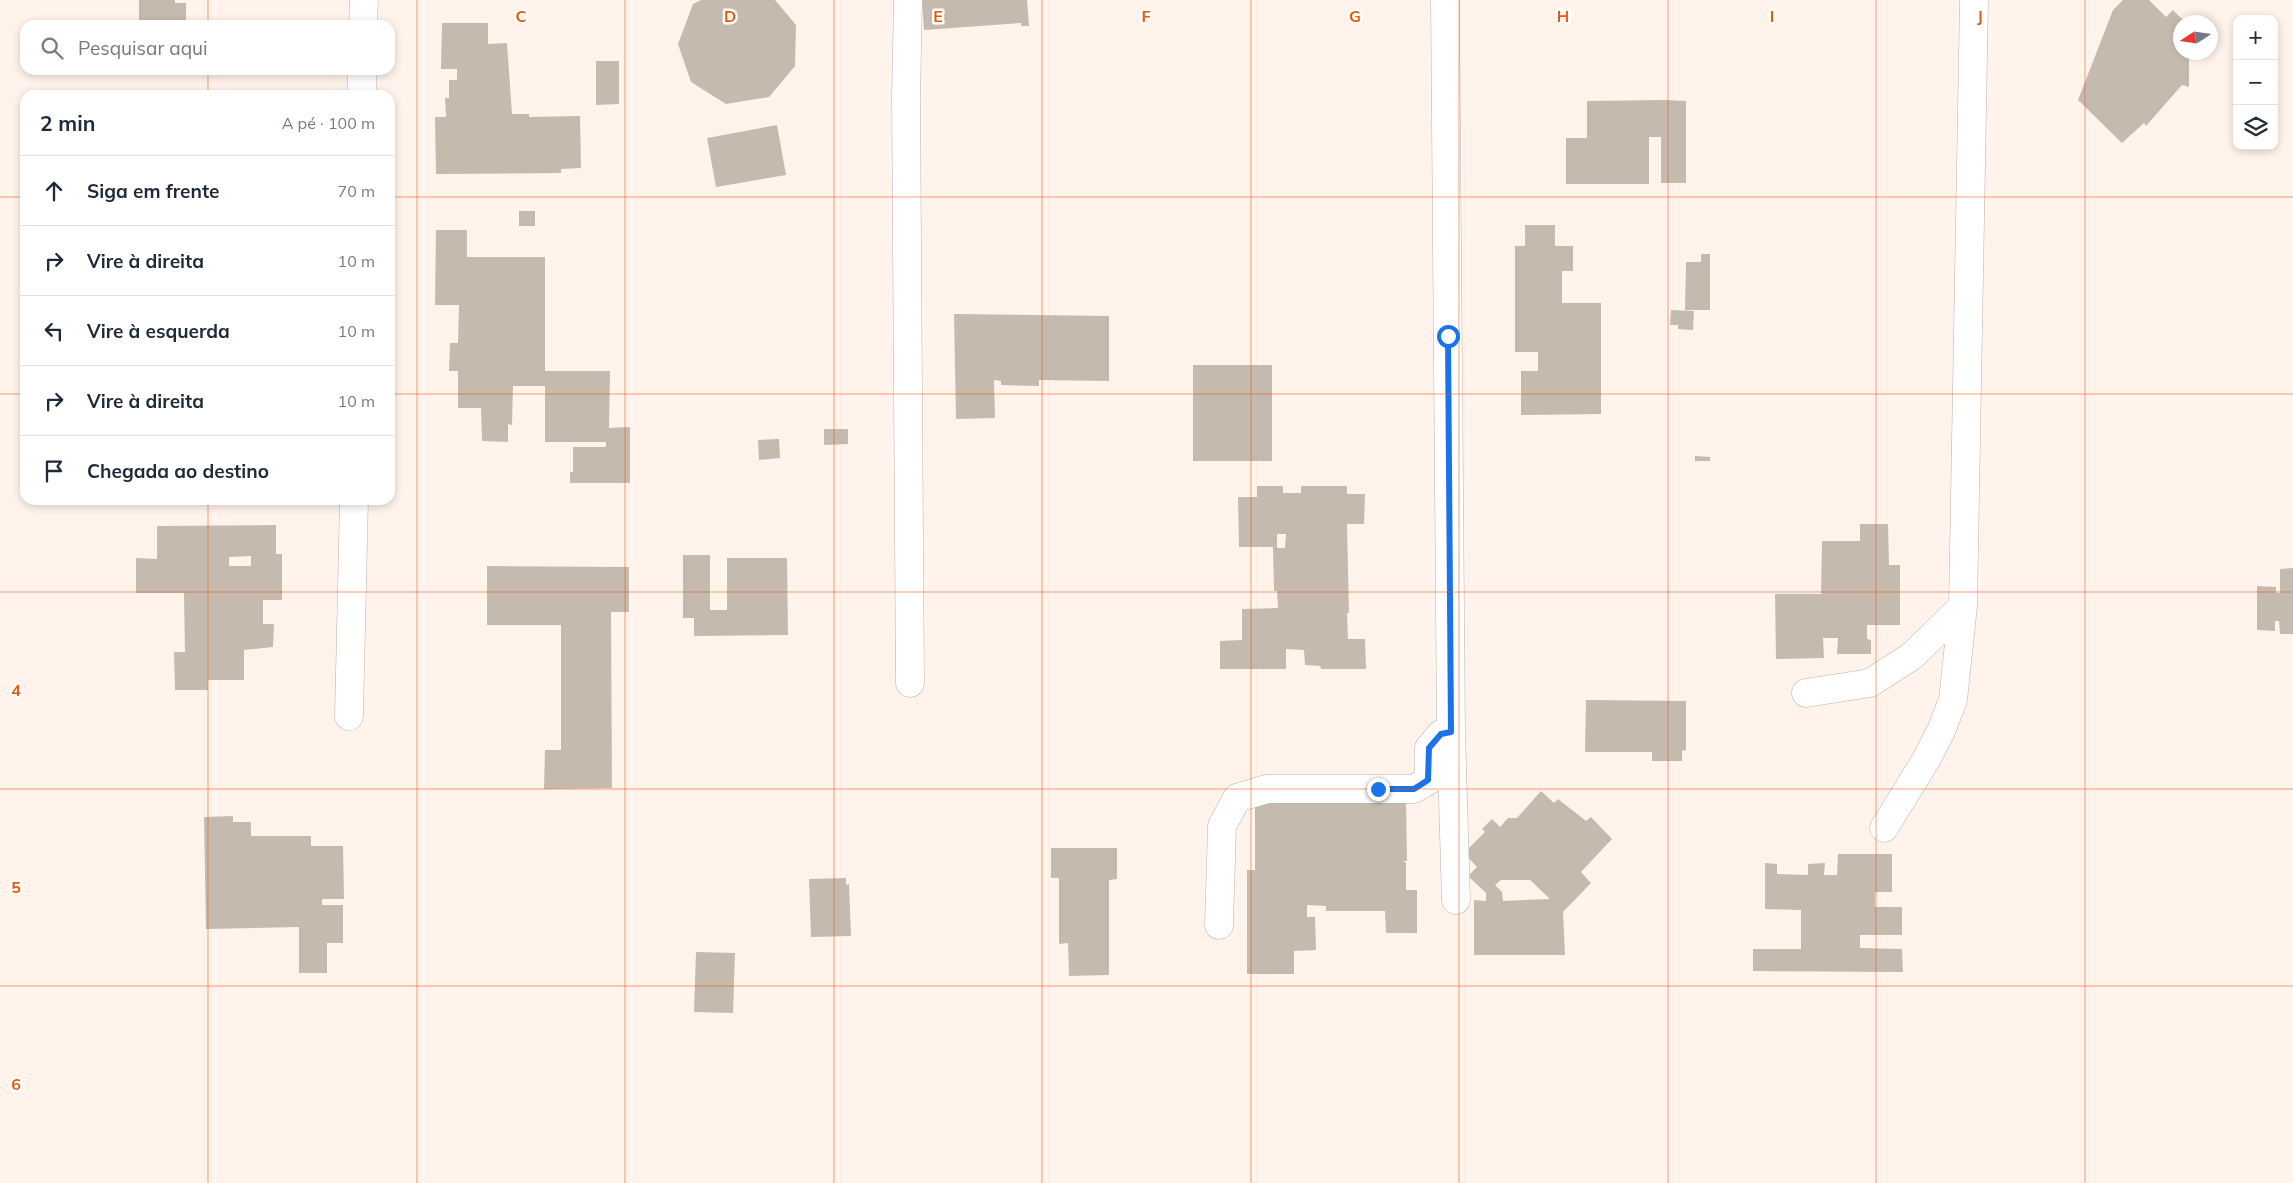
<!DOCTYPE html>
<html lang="pt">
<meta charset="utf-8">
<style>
:root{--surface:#fff;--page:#f6f6f7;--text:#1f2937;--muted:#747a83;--line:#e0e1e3}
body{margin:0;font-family:Mulish,sans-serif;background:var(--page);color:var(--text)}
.controls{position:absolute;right:15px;top:15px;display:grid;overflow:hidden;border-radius:10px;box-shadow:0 2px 8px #0003}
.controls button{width:45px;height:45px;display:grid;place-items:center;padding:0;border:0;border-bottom:1px solid var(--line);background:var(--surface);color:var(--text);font:25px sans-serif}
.compass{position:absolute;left:2173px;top:15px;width:45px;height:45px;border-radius:50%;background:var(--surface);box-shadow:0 2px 8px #0003;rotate:258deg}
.stop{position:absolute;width:15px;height:15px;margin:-11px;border:4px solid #1a73e8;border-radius:50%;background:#fff}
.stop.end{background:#1a73e8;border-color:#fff;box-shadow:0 1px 5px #0008}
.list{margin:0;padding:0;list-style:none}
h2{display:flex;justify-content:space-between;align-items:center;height:65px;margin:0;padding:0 20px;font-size:21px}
h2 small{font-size:16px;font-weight:400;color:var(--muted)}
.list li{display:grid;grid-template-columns:32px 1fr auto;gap:15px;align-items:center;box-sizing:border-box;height:70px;padding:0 20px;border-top:1px solid var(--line)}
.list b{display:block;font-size:19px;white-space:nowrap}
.list em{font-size:16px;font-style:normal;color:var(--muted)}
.icon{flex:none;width:28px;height:28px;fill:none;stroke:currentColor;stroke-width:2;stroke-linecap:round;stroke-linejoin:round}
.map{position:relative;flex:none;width:2293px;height:1183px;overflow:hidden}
.search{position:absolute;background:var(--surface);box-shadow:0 2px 8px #0003;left:20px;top:20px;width:375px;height:55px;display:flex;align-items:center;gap:12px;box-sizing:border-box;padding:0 18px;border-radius:15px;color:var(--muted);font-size:19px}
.panel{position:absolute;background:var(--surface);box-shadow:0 2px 8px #0003;left:20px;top:90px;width:375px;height:415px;border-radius:15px}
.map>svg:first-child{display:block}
.building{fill:#c4bbae;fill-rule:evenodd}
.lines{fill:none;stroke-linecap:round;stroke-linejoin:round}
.minor-casing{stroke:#bfb1a8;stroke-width:29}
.minor{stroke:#fff;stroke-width:28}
.route{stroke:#1a73e8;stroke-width:6}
.grid{fill:none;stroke:#e8590c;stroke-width:1;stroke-opacity:0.55}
.grid-label{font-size:16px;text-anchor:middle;font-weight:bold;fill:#e8590c;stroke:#fff;stroke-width:5;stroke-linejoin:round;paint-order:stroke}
</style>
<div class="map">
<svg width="2293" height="1183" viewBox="0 0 2293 1183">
<rect width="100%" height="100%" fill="#fff3ec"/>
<path class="building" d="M139,0H175V3H186V22H175V25H139Z
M701,0H775L796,25L795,66L769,97L726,104L691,82L678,44L693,4Z
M922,0H1027L1029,26H1021V23L924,30Z
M2123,0H2149L2166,17L2173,10L2185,22H2180V52H2189V87L2182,85L2146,126L2144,123L2122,143L2078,100L2113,10Z
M442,23H488V44L507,43L512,114H529V117L580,116L581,168L561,169V173L436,174L435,117H446L445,98H449V80H457V69H441Z
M596,61H619V104L596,105Z
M1665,100L1686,101V183H1661V137H1649V184H1566V138H1587V101Z
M777,125L786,175L716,187L707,138Z
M519,211H535V226H519Z
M1525,225H1555V246H1573V271H1562V303H1601V414L1521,415V371H1538V352H1515V246H1525Z
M436,230H467V257H545V371H610L609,428L630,427V483H570V472H573V447H606V442H545V386H513L512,425L508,424V442L482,441L481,408H458V371H449L450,343H458L459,305H435Z
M1701,254H1710V310H1685L1686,262H1701Z
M1671,310L1694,311L1693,330L1678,329V325H1670Z
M954,314L1109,316V381L1039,380V386L1001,385V381L994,380L995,418L956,419Z
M1193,365H1272V461H1193Z
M824,429H848V444L824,445Z
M779,439L780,458L759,460L758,440Z
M1695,456L1710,457V461H1695Z
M1257,486H1283V493H1301V486H1347V494H1365L1364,524H1347L1349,613H1347L1348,639H1365L1366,669H1321L1320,666L1305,665L1304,650L1286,649V669H1220V641L1242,640V609L1278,608L1277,591H1274L1273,547H1239L1238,497H1257ZM1277,534H1286L1285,548H1277Z
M1860,524H1888L1889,565H1900V625H1867V639L1871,640V654H1837L1838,638H1823L1824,658L1776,659L1775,594H1821L1822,541H1860Z
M276,525V554H282V600H263V624H274L273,647L244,650V680H208V690H175L174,652H185L184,593H136V558L157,559V526ZM251,556V566H229V557Z
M683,555H710V610H727V558H787L788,635L694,636V618H683Z
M487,566L629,567V612H611L612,788L544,789L545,750H561V625H487Z
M2293,568V634H2280L2279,621H2275V631L2257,630V586L2276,587V593H2280V569Z
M1586,700L1686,701V750L1682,751V761H1652V752H1585Z
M1541,791L1554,803L1558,799L1586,821L1591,817L1612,839L1581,872L1591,883L1563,912L1565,955H1474V900L1486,901V893L1468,876L1477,867L1464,853L1485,832L1482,829L1492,819L1500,827L1508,818H1517ZM1501,880H1530L1550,899L1503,901L1502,892L1495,885Z
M1406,799L1407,861H1403L1406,863V890H1417V933H1386L1385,911H1326V906L1307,905V917H1315L1316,950L1294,951V974H1247V870H1255V803Z
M233,816V822H251V836H311V846H343L344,899H322V905H343V943H327V973H299V927L206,929L204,817Z
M1051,848H1117V879L1109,880V975L1069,976L1068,943L1059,944V878H1051Z
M1838,854H1892V892H1875V907H1902V935H1860V948L1902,949L1903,972L1753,971V949H1801V910L1765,909V863L1777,864V874L1808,875V864L1825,863L1824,875H1837Z
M846,878V885L849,884L851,936L811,937L809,879Z
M696,952L735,953L733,1013L694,1012Z"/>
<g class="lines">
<g class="minor-casing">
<path id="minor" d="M908,0L906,97L910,683
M1445,0L1451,732L1456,900
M363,25L364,0
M362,95V70
M1806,693L1870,683L1912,656L1963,606
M349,716L354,500
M1884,828L1926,760L1941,731L1953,700L1963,606L1974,0
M1219,925L1222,826L1237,798L1267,789H1414L1429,780V748L1441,734L1451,732"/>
</g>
<use href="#minor" class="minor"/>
</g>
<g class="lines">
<path class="route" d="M1378,789H1414L1428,780L1429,748L1441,734L1451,732L1448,336"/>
</g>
<path class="grid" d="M208,0V25M417,0V1183M625,0V1183M834,0V1183M1042,0V1183M1251,0V1183M1459,0V1183M1668,0V1183M1876,0V1183M2085,0V1183M208,70V95M0,197H25M390,197H2293M0,394H25M390,394H2293M208,500V1183M0,592H2293M0,789H2293M0,986H2293"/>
<g class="grid-label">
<text x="521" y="22">C</text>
<text x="730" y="22">D</text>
<text x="938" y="22">E</text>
<text x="1146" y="22">F</text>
<text x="1355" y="22">G</text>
<text x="1563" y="22">H</text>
<text x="1772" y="22">I</text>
<text x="1980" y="22">J</text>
<text x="16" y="696">4</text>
<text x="16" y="893">5</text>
<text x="16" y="1090">6</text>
</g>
</svg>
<div class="controls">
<button>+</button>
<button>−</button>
<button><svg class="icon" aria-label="layers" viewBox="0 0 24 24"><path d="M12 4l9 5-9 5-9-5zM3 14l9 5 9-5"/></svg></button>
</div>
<svg class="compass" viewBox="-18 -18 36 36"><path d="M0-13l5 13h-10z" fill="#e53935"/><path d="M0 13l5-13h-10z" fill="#747a83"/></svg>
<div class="stop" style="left:1448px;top:336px"></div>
<div class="stop end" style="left:1378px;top:789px"></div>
<div class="search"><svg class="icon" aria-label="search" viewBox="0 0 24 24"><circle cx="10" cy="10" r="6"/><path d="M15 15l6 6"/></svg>Pesquisar aqui</div>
<section class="panel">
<h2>2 min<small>A pé · 100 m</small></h2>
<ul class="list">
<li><svg class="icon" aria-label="ahead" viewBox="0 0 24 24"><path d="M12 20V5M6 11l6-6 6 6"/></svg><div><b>Siga em frente</b></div><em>70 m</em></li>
<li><svg class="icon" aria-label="right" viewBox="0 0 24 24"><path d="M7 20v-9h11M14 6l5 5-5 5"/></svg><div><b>Vire à direita</b></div><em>10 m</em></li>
<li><svg class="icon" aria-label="left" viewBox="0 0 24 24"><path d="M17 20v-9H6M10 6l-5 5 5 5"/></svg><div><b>Vire à esquerda</b></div><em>10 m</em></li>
<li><svg class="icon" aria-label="right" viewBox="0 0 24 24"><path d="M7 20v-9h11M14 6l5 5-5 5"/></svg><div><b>Vire à direita</b></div><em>10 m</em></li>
<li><svg class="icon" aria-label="arrive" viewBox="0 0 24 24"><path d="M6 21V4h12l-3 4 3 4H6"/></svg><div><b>Chegada ao destino</b></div></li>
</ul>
</section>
</div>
